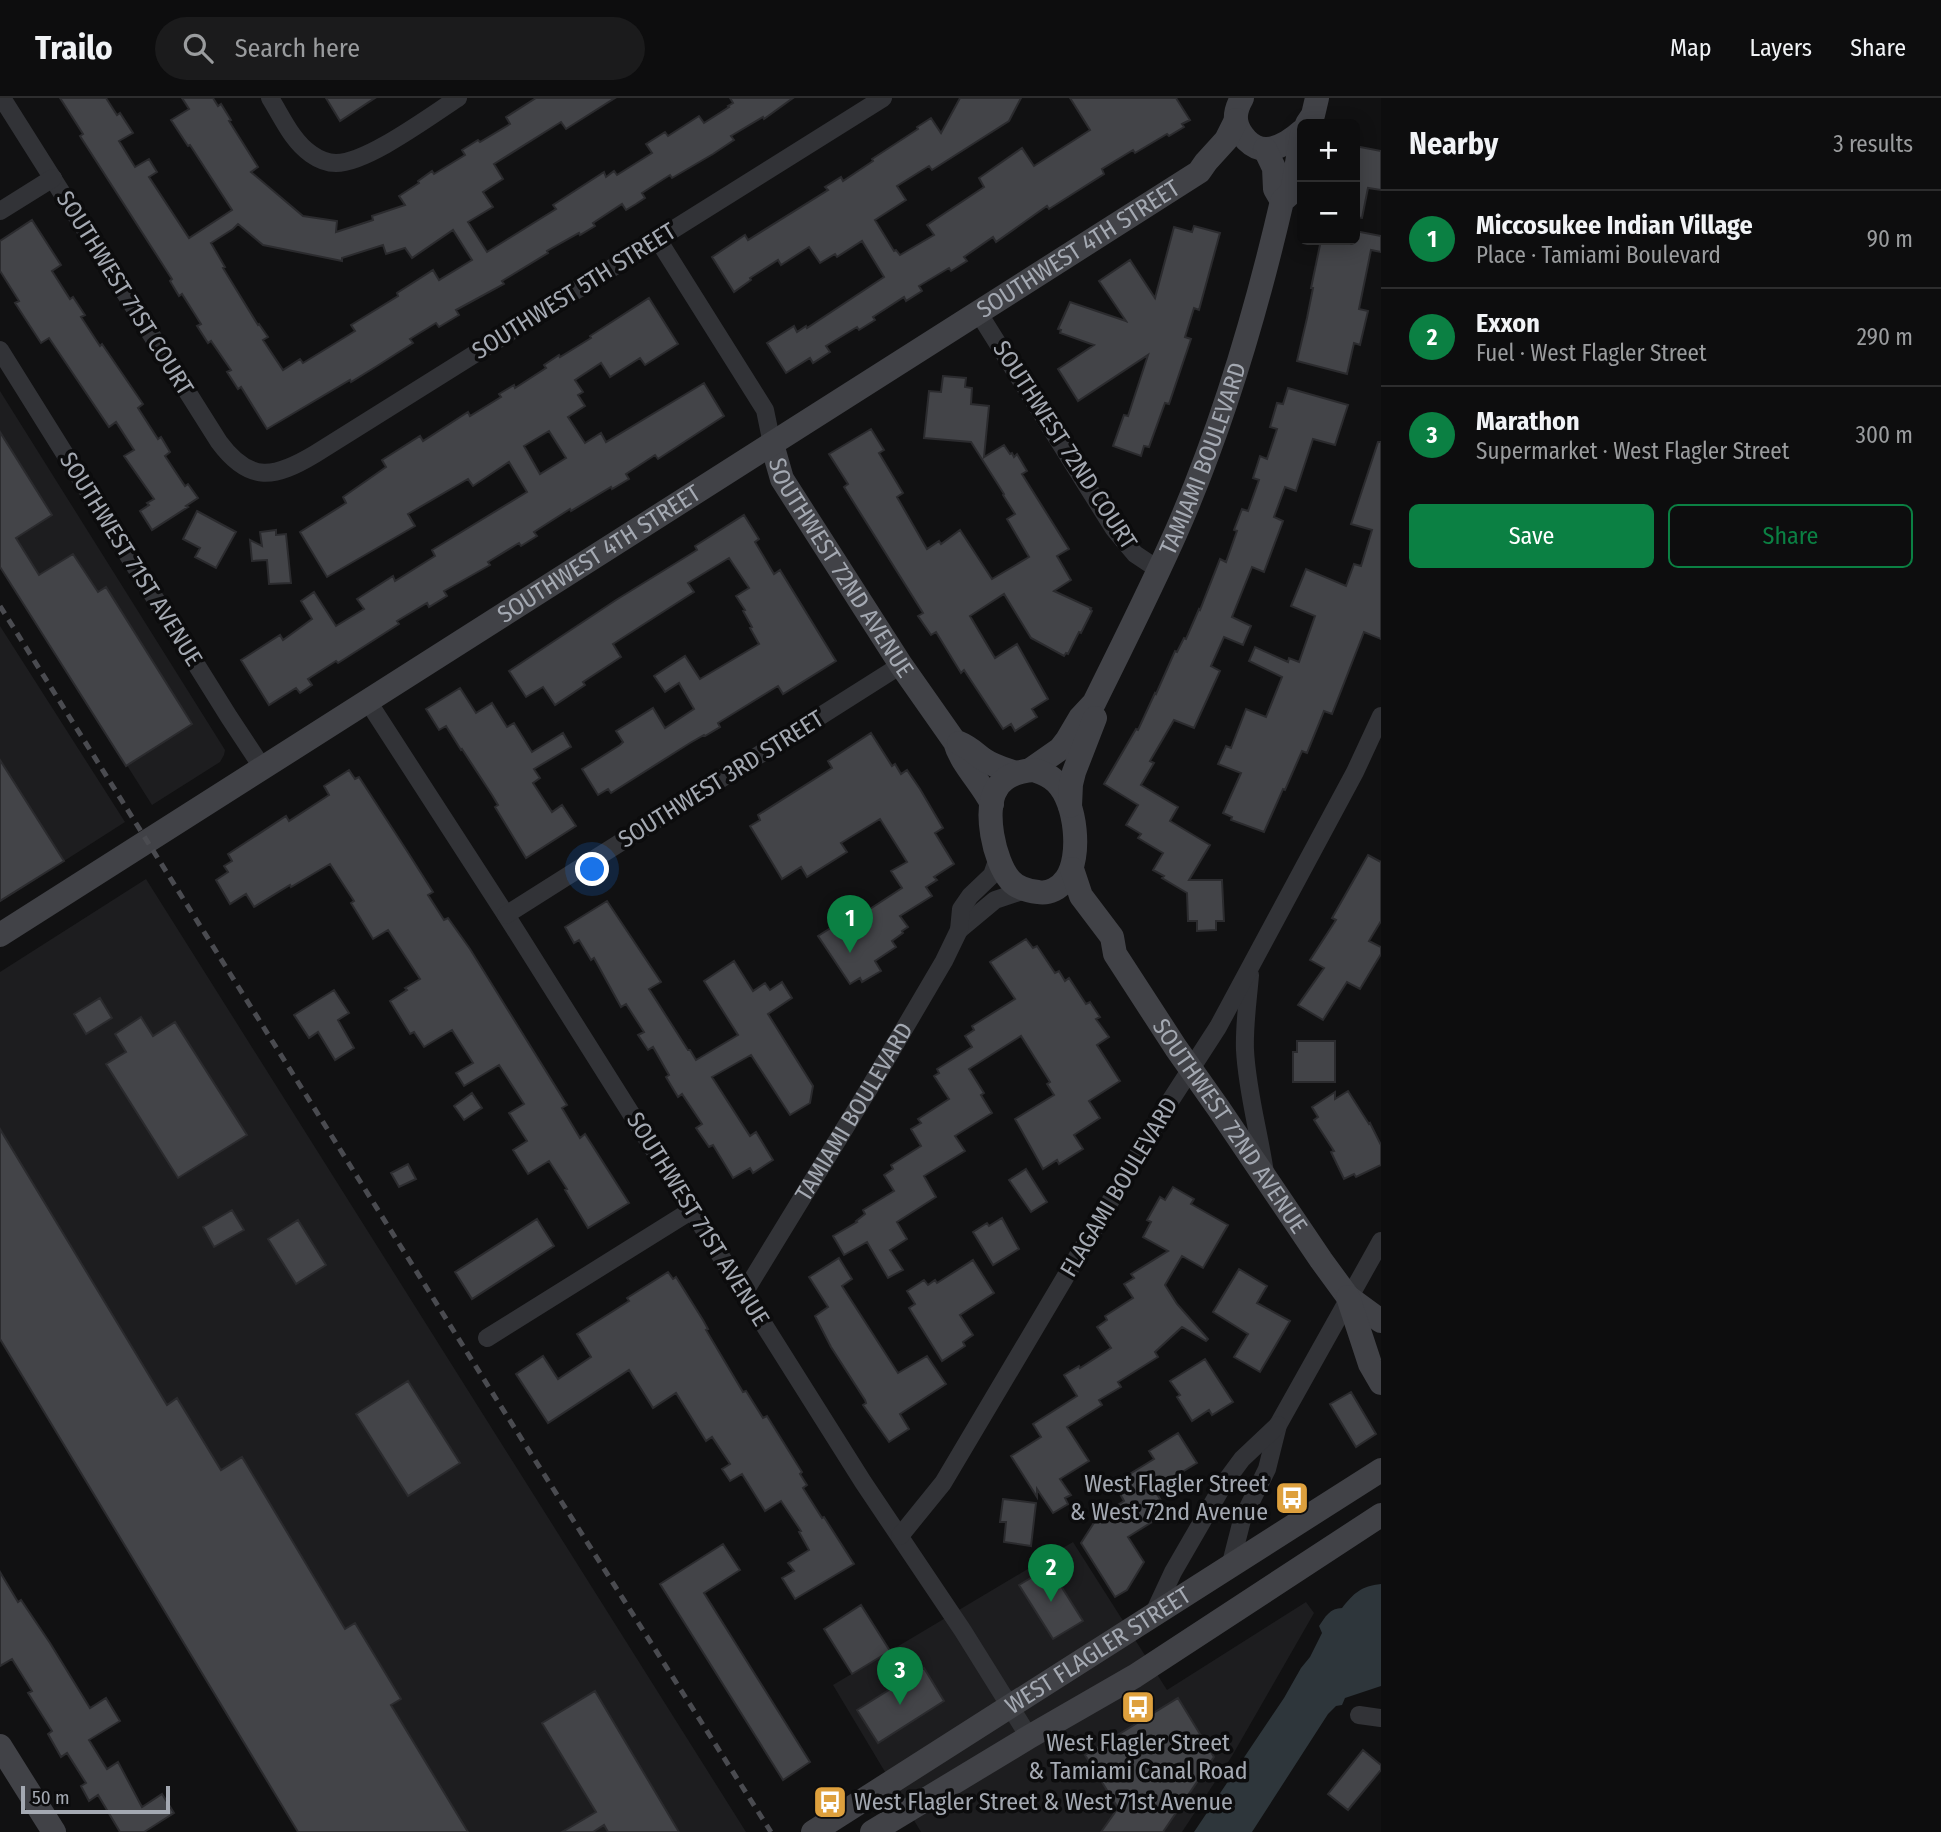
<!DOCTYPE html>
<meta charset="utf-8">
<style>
:root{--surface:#0d0d0e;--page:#1b1b1c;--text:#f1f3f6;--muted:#9a9c9e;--line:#2d2d2e;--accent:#0b8043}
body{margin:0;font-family:"Fira Sans Condensed",sans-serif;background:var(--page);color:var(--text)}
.controls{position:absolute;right:21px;top:21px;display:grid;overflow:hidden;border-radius:10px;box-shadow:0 4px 18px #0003}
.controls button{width:63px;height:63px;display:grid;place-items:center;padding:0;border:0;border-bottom:2px solid var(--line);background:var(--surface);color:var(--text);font:35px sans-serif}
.scale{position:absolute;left:21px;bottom:18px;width:149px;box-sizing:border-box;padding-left:7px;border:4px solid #a4a9b2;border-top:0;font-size:19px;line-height:24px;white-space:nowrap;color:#a4a9b2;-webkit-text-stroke:5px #0c0c0d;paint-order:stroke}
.you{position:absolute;left:593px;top:772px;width:24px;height:24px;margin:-18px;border:5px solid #fff;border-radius:50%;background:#1a73e8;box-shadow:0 0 0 10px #1a73e833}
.badge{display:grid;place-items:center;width:46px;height:46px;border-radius:50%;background:var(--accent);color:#fff;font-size:23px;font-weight:700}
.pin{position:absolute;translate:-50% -58px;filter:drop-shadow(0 2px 4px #0008)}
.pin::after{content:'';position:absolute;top:37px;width:24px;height:21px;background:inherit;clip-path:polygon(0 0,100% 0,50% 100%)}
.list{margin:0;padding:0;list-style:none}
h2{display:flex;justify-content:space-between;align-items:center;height:91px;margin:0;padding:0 28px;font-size:30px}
h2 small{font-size:23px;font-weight:400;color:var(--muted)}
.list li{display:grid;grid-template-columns:46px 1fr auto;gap:21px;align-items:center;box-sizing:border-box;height:98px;padding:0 28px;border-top:2px solid var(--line)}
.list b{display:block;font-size:26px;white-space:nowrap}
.list p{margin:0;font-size:23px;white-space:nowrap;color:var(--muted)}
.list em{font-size:23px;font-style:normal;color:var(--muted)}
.actions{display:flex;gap:14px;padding:21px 28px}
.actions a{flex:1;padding:16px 0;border:2px solid var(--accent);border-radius:10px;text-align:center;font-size:24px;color:var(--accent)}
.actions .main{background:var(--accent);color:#fff}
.icon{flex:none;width:38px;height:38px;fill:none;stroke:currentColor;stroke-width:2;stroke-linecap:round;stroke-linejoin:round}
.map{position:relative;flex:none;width:1381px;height:1734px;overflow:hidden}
header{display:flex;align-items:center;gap:42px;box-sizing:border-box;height:98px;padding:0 35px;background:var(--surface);border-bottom:2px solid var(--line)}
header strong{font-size:33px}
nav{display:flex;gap:38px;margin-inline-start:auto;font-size:24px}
.search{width:490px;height:63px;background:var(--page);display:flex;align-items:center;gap:18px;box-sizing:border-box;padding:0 24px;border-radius:38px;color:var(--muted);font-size:26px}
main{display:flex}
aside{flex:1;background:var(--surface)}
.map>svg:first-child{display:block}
.built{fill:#1d1d1f}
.water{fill:#2e363b}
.building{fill:#434448;stroke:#2b2b2e;stroke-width:2;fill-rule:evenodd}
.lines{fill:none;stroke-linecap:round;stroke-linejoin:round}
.street{stroke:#323337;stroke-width:18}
.secondary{stroke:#414247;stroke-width:24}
.rail{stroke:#4a4b50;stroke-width:5;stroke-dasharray:9 7;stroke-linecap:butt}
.labels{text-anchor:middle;stroke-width:7;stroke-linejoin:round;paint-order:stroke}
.street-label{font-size:24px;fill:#a4a9b2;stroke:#0c0c0d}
.poi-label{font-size:24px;fill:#a4a9b2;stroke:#0c0c0d;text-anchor:end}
</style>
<header>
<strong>Trailo</strong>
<div class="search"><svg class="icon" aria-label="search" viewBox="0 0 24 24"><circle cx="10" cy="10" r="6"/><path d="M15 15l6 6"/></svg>Search here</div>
<nav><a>Map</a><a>Layers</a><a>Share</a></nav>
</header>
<main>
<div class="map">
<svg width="1381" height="1734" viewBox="0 0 1381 1734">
<rect width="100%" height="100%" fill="#111112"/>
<path class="built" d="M0,293L225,652L224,657L220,664L152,707L0,466Z
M0,528L125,724L0,804Z
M146,781L746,1734H299L0,1239V874Z
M1073,1444L1167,1592L1306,1504L1314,1515L1232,1658L1182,1734H921L833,1587Z"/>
<path class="water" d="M1381,1486V1588L1345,1600L1342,1607L1336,1608L1328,1616L1252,1734H1194L1284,1600L1301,1570L1310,1559L1322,1535L1319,1528C1325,1519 1330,1510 1342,1510C1354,1495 1361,1488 1381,1486Z"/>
<path class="building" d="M60,0H106L117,17L120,15L133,35L119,43L135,69L149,61L157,74L149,79L189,140L232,112L190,47L188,48L171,22L189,11L182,0H213L218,8L221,6L231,22L229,23L258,69L251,74L303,118L337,123L336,134L373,122L372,118L405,107L399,98L419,85L418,83L432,73L434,76L465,57L462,52L478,42L480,44L510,26L506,19L536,0H615L566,31L561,24L494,66L503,81L483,94L493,109L468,124L487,154L556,111L553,107L604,74L606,79L614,73L617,77L652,55L646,46L665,34L668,38L699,18L704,25L729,9L728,8L733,5L730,0H793L764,21L763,19L731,38L734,42L713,56L672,80L670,77L642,95L645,100L636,106L626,112L622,106L593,125L595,128L580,137L579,135L547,153L548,155L502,183L504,186L456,212L459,217L439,229L436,225L410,241L413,245L377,268L351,284L350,282L267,331L241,289L238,291L227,274L231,272L211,243L208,245L197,228L201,226L182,196L179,198L170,183L172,181L80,38L83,36ZM238,126L263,147L342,163V160L383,147L386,156L405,150L412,160L453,132L472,162L439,182L433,172L397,195L398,198L351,227L355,233L303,265L300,261L283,272L263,242L268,239L259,226L258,227L223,170L225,169L211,145L233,131Z
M326,0H375L340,23Z
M960,0H1021L1009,23L932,72L929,68L897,88L906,102L875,122L894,153L896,152L900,157L934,137L927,127L984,89L979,80L1022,50L1034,68L1090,32L1070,0H1176L1190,22L1182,26L1184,29L1169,38L1167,36L1135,55L1133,52L1102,71L1104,76L1049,111L1047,108L996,144L993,139L964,159L967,163L951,173L949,170L919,188L922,193L906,203L904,199L873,219L875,222L859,232L857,229L826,248L830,254L813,265L810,260L786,275L767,245L794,228L797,234L806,228L807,230L884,179L862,143L837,159L835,156L820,165L809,149L781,167L778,162L750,180L751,182L734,194L712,159L745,137L748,142L828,92L825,89L841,79L843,83L873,63L872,61L918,31L917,29L931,20L941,35Z
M1355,48L1381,53V92L1368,90L1362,120L1355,119Z
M32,122L61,167L52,173L70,201L73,199L85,217L81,219L100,248L102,246L143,306L138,310L158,341L161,339L170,354L165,358L185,388L188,386L198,400L186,408L188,409L152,432L140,413L149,407L147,405L154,401L124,358L134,352L116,324L109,329L49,240L41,245L15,205L19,203L0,173V143Z
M1194,128L1220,135L1199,212L1194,210L1185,239L1191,241L1169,306L1165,305L1149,349L1144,348L1141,358L1113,348L1124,317L1128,318L1148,257L1078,303L1058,271L1094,247L1060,235L1061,232L1058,231L1070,204L1126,223L1099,183L1130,162L1155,200L1174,129L1192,134Z
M1355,133L1381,138V154L1371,152L1359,211L1368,213L1360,247L1354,245L1347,276L1297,263L1307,220L1313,190H1311L1321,142H1355Z
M649,200L678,246L645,267L640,260L610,279L601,265L575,282L583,294L578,297L585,308L568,319L585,345L601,335L606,344L704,285L724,318L658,361L655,357L626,376L629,381L612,391L611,389L571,413L570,411L534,434L537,438L521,448L519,445L488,464L490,467L444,493L447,498L429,509L427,505L397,523L399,526L338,565L336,563L308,581L312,587L300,595L296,590L269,607L241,562L280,537L283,542L312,521L301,503L314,494L336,528L364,511L357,501L393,478L395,483L435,458L432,452L527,394L509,364L473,388L468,381L408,416L415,428L327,479L300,434L346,405L343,399L386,369L382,362L420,338L423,343L468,314L470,318L501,299L499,296L514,287L515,290L546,270L544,267L559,257L560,259L591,240L590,238ZM549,333L566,360L540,376L524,348Z
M943,278L966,280L965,289L972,290L971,306L989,308L984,359L1004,347L1010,356L1012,355L1014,359L1017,356L1027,373L1022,376L1069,451L1057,458L1071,482L1054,493L1091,510L1090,511L1092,513L1081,535L1079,534L1068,556L1066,555L1064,558L1031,540L1004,496L970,518L995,560L1017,546L1048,601L1032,611L1037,619L1015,633L1011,626L1003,631L964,572L961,575L936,534L931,537L918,518L923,515L844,389L848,386L829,356L871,331L884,352L879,355L903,395L897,399L927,451L939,443L941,446L960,432L992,481L1029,459L1007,421L1015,416L1003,397L1004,396L971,344L924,340L929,293L941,294Z
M1288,290L1348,307L1335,347L1313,341L1296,393L1285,389L1274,419L1283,423L1264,474L1252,469L1232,519L1251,528L1243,547L1224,539L1211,568L1220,573L1194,630L1174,622L1150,663L1154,665L1141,687L1178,709L1170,723L1210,747L1189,782H1222L1224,823H1216V832L1197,833V823H1188L1187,795L1162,780L1164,778L1153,772L1163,755L1138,740L1141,736L1126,727L1138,707L1104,686L1136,631L1138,632L1155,595L1156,596L1175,553L1177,554L1184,540L1186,541L1199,511L1200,512L1220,461L1226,464L1237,433L1234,432L1242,411L1248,413L1259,382L1253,380L1260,358L1267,361L1277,331L1270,329L1277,305L1283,306Z
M0,334L52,417L16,440L39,477L73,456L98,494L106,489L192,626L126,668L0,469Z
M1378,344H1381V541L1364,534L1332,616L1324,613L1307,655L1302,653L1285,692L1283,691L1264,734L1231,722L1232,719L1223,715L1241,675L1218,666L1226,648L1231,650L1246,611L1266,619L1282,579L1249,563L1255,549L1288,564L1289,560L1299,564L1315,518L1291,508L1306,471L1346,488L1354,466L1361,468L1372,432L1351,426Z
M197,413L236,434L216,470L195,459L200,450L183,441Z
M744,417L759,441L755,444L774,476L780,472L836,563L783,596L778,588L718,625L720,629L705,638L704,637L690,645L611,695L608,691L598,697L582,671L620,647L623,644L616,633L653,610L665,630L694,611L679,585L665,594L654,578L685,558L700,581L759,546L750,530L752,529L743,513L745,512L736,498L749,490L729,460L688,485L694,494L613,546L621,559L583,584L585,587L555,607L543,589L526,599L509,573L616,502L697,452L695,448Z
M276,432V437L286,436L291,485L269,486L267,462L252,463L250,442L262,448L260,434Z
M460,590L476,615L492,605L507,629L514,625L532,654L563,635L571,649L534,671L540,680L533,685L552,714L562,707L576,728L526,760L495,709L498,707L492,697L462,651L461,652L446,628L439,632L426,611Z
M871,635L892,668L895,666L901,676L907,672L920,691L943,730L935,735L954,766L934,779L937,782L926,789L932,798L900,818L908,829L902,833L903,835L892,843L896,849L875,863L881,873L862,884L860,880L850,886L818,838L848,819L850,824L902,790L891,773L907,764L880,721L841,745L847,754L807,779L801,769L782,781L750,728L760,722L758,717L832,670L828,663Z
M0,662L64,763L0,803Z
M349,672L355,681L359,679L407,753L433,794L428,797L444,822L448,820L470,851L567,1007L562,1010L580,1040L585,1036L629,1105L588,1130L565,1092L567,1091L549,1063L528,1076L513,1052L527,1043L509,1015L524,1006L499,967L464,988L456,975L473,965L452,932L424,949L414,934L410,936L390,903L407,892L405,890L420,881L388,832L373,841L351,805L354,803L330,766L291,789L290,787L254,809L246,796L230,806L216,782L228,774L224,768L232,763L228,756L286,718L289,723L329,697L324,688Z
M1368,757L1381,764V823L1369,843L1381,849V856L1360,891L1347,884L1323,922L1298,907L1324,870L1310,862L1336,822L1332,820Z
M607,803L661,884L649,891L688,952H690L696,962L738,937L704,883L734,863L753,893L765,885L770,892L782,884L792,900L768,916L813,988L810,1005L790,1017L751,957L712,979L750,1038L756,1034L773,1062L753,1075L750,1070L733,1080L713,1047L709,1049L696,1030L702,1026L682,996L678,999L666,979L669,977L653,949L648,952L638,937L644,934L626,906L621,909L594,860L591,862L579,842L574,845L565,829Z
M1026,841L1033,850L1037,848L1055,875L1059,873L1065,883L1069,880L1086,906L1090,904L1100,919L1096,921L1109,939L1097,947L1120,983L1089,1003L1100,1020L1074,1037L1083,1051L1059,1066L1057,1062L1043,1071L1015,1021L1054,997L1047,986L1050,984L1021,938L969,971L984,995L981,997L992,1015L955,1038L965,1053L924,1078L936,1099L897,1124L907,1141L890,1152L903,1172L888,1180L867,1144L844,1157L833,1138L857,1124L856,1123L865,1116L863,1112L894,1093L884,1077L893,1071L891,1067L921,1048L911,1031L921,1025L918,1021L949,1001L934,978L939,975L937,971L972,949L965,938L974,932L972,928L1015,901L990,864Z
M334,892L349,915L338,922L354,950L335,962L318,934L309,940L294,917Z
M100,900L112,920L86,936L74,916Z
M141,919L153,938L175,924L247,1037L178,1080L106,966L126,954L115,936Z
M1297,943H1335V984H1293V954H1297Z
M1348,993L1369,1026L1370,1025L1381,1047V1067L1356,1079L1354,1076L1344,1081L1331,1054L1334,1053L1314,1022L1318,1019L1312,1009L1335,994V1001Z
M472,995L482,1010L464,1022L454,1008Z
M0,1031L167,1307L177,1300L221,1372L242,1359L345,1531L355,1525L401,1601L391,1607L468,1734H298L0,1241Z
M408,1066L416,1081L399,1089L391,1075Z
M1026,1071L1047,1104L1031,1114L1009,1082Z
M1173,1089L1194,1101L1191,1106L1228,1127L1203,1170L1182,1158L1165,1187L1177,1206L1208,1241L1206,1243L1182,1229L1155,1254L1158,1259L1118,1284L1121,1289L1099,1302L1102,1307L1067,1329L1089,1363L1060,1381L1071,1397L1065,1400L1068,1406L1053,1415L1037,1391V1399L1011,1358L1041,1339L1033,1326L1077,1298L1064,1277L1079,1268L1080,1270L1111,1250L1097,1229L1107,1222L1105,1218L1133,1200L1124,1186L1134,1180L1131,1176L1168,1153L1143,1139L1151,1124L1147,1122L1160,1099L1165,1102Z
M232,1112L244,1132L214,1149L203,1129Z
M1002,1120L1019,1151L993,1167L973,1134L987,1125L989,1128Z
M537,1121L554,1148L472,1201L455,1174Z
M298,1122L326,1167L296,1186L268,1141Z
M839,1160L852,1181L842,1188L898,1275L927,1258L946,1286L900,1316L909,1331L889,1344L863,1307L866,1305L865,1302L831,1249L815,1218L828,1209L809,1179Z
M973,1162L994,1195L960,1217L973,1237L963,1244L965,1248L942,1263L909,1210L915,1206L907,1193L924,1182L928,1187L935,1182L937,1185Z
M1239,1171L1267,1188L1257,1205L1290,1223L1260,1274L1234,1259L1248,1236L1213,1214Z
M668,1174L673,1181L676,1179L703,1222L708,1231L706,1232L743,1294L746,1293L763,1320L767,1318L802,1374L800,1376L807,1387L803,1390L822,1420L824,1419L854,1466L795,1501L782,1480L794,1473L788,1465L809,1452L799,1434L801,1433L781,1403L765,1413L742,1376L730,1383L722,1371L730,1366L712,1339L706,1343L676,1295L653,1310L629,1272L548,1325L516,1276L543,1258L558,1281L591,1259L577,1236L629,1203L627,1200Z
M1205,1261L1233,1304L1212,1317L1209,1312L1192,1323L1177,1299L1180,1297L1170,1283Z
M408,1283L460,1365L408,1398L356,1316Z
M1351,1294L1376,1336L1356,1349L1330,1306Z
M1178,1335L1197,1365L1154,1391L1168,1414L1128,1439L1144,1464L1127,1492L1115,1499L1081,1445L1097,1420L1124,1403L1116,1389L1120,1382L1154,1361L1149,1353Z
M1003,1401L1036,1405L1031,1448L1004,1444L1006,1424H1000Z
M723,1446L740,1472L704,1495L810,1664L783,1682L660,1486Z
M1049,1469L1083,1523L1053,1541L1019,1487Z
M0,1474L18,1504L21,1502L50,1545L90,1610L106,1600L120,1623L89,1642L107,1671L118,1664L142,1709L162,1696L174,1715L144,1734H120L98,1697L89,1703L81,1688L86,1685L67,1655L61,1659L48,1636L52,1633L28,1595L32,1593L12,1561L0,1568Z
M861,1507L890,1553L852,1576L824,1531Z
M924,1570L944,1603L878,1645L857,1612Z
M595,1593L679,1734H608L604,1727L593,1734H562L596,1714L542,1625Z
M1178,1600L1214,1659L1163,1734H1101L1118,1710L1085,1657Z
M1363,1652L1381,1667V1672L1348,1712L1328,1696Z"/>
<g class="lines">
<g class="street">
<path d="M2,0L219,344C250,386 275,380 315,356L883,0"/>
<path d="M270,0C282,19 292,43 311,56C318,61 327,65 336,65C367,65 430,18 458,0"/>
<path d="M0,113L53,80"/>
<path d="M657,140L765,312L772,346"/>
<path d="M978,214L1114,431L1135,456L1159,472"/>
<path d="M0,252L229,619L262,669"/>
<path d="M367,602L506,817L863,1384L963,1533L1029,1639"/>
<path d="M506,817L901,567"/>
<path d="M959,832L995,802L1025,792"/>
<path d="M1250,877C1248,902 1244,927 1245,952C1247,993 1259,1034 1265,1075"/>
<path id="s1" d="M744,1195L870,989L944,863L959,832L961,811L970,798L992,777L998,760"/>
<path d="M487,1240L692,1112"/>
<path d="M900,1438L943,1385L1165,1011L1218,929L1355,674L1381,618"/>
<path d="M1230,1469L1242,1422L1267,1371L1278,1327L1381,1143"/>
<path d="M1152,1519L1173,1474L1225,1384L1242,1361L1278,1327"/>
<path d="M1359,1617L1381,1620"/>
</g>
<g class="secondary">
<path d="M1242,0C1238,7 1235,14 1236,22C1238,36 1252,52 1267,51C1281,50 1293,41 1302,33"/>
<path d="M1307,26L1313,17L1317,0"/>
<path d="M1265,51L1274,70L1275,91L1282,103"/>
<path id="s2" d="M772,346L782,381L901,567L955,644C961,666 981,684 992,706"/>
<path d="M959,645C969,649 975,655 983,661C993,668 1004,671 1016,675"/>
<path id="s3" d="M1030,672L1060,651L1067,642L1080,620L1094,605C1122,548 1151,491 1177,432C1223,327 1256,215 1282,103L1292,94L1302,36"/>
<path d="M1034,672C1043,675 1051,678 1057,685C1076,704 1082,759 1066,781C1060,790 1049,796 1038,794C1028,793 1017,790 1010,782C994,763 983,711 997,690C1005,677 1020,673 1034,672Z"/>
<path d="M1070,708L1071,686L1074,674L1095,620"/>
<path id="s4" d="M1072,771L1081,798L1112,839L1115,856L1176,950L1219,1011L1321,1162L1348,1199L1381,1223"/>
<path id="s5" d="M0,837L1199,74L1206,64L1226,42L1236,22"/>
<path d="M1348,1199L1370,1266L1381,1285"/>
<path d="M0,1648L54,1734"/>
<path id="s6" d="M813,1734L1381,1372"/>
<path d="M872,1734L1029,1639L1135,1578L1381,1417"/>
</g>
<path class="rail" d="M0,508L495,1299L771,1734"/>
</g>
<defs>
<g id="bus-square" transform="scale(1.75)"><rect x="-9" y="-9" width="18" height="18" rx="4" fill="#dea03d" stroke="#0c0c0d"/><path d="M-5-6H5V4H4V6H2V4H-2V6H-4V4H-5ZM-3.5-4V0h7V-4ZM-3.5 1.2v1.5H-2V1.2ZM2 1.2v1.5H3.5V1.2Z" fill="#fff"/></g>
</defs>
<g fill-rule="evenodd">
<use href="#bus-square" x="1292" y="1400"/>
<use href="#bus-square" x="1138" y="1609"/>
<use href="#bus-square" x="830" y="1704"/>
</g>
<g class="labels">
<g class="street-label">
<text dy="8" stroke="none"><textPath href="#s5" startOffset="1278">SOUTHWEST 4TH STREET</textPath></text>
<text transform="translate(574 193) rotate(-32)" y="8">SOUTHWEST 5TH STREET</text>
<text transform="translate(125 195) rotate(58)" y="8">SOUTHWEST 71ST COURT</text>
<text transform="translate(1065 347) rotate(57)" y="8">SOUTHWEST 72ND COURT</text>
<text dy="8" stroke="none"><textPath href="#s3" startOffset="362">TAMIAMI BOULEVARD</textPath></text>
<text dy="8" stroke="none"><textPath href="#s5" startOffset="710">SOUTHWEST 4TH STREET</textPath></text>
<text transform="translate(131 461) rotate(58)" y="8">SOUTHWEST 71ST AVENUE</text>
<text dy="8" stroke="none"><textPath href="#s2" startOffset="142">SOUTHWEST 72ND AVENUE</textPath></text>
<text transform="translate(721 681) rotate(-32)" y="8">SOUTHWEST 3RD STREET</text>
<text dy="8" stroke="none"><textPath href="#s1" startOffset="212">TAMIAMI BOULEVARD</textPath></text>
<text dy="8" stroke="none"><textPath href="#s4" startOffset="304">SOUTHWEST 72ND AVENUE</textPath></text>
<text transform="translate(1119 1089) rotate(-59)" y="8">FLAGAMI BOULEVARD</text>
<text transform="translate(698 1121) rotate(58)" y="8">SOUTHWEST 71ST AVENUE</text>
<text dy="8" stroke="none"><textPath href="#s6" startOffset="338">WEST FLAGLER STREET</textPath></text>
</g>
<g class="poi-label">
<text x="1268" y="1394">West Flagler Street<tspan x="1268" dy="28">&amp; West 72nd Avenue</tspan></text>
<text x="1138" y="1653" text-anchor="middle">West Flagler Street<tspan x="1138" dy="28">&amp; Tamiami Canal Road</tspan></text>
<text x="854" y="1712" text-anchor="start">West Flagler Street &amp; West 71st Avenue</text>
</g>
</g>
</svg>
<div class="controls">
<button>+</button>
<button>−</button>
</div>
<div class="scale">50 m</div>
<div class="you"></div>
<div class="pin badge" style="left:850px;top:855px">1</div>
<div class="pin badge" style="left:1051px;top:1504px">2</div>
<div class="pin badge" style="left:900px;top:1607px">3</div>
</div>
<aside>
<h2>Nearby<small>3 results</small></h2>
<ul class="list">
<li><span class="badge">1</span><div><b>Miccosukee Indian Village</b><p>Place · Tamiami Boulevard</p></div><em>90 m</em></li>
<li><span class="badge">2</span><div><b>Exxon</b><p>Fuel · West Flagler Street</p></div><em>290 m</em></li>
<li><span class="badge">3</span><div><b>Marathon</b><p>Supermarket · West Flagler Street</p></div><em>300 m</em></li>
</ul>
<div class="actions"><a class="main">Save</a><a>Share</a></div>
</aside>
</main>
